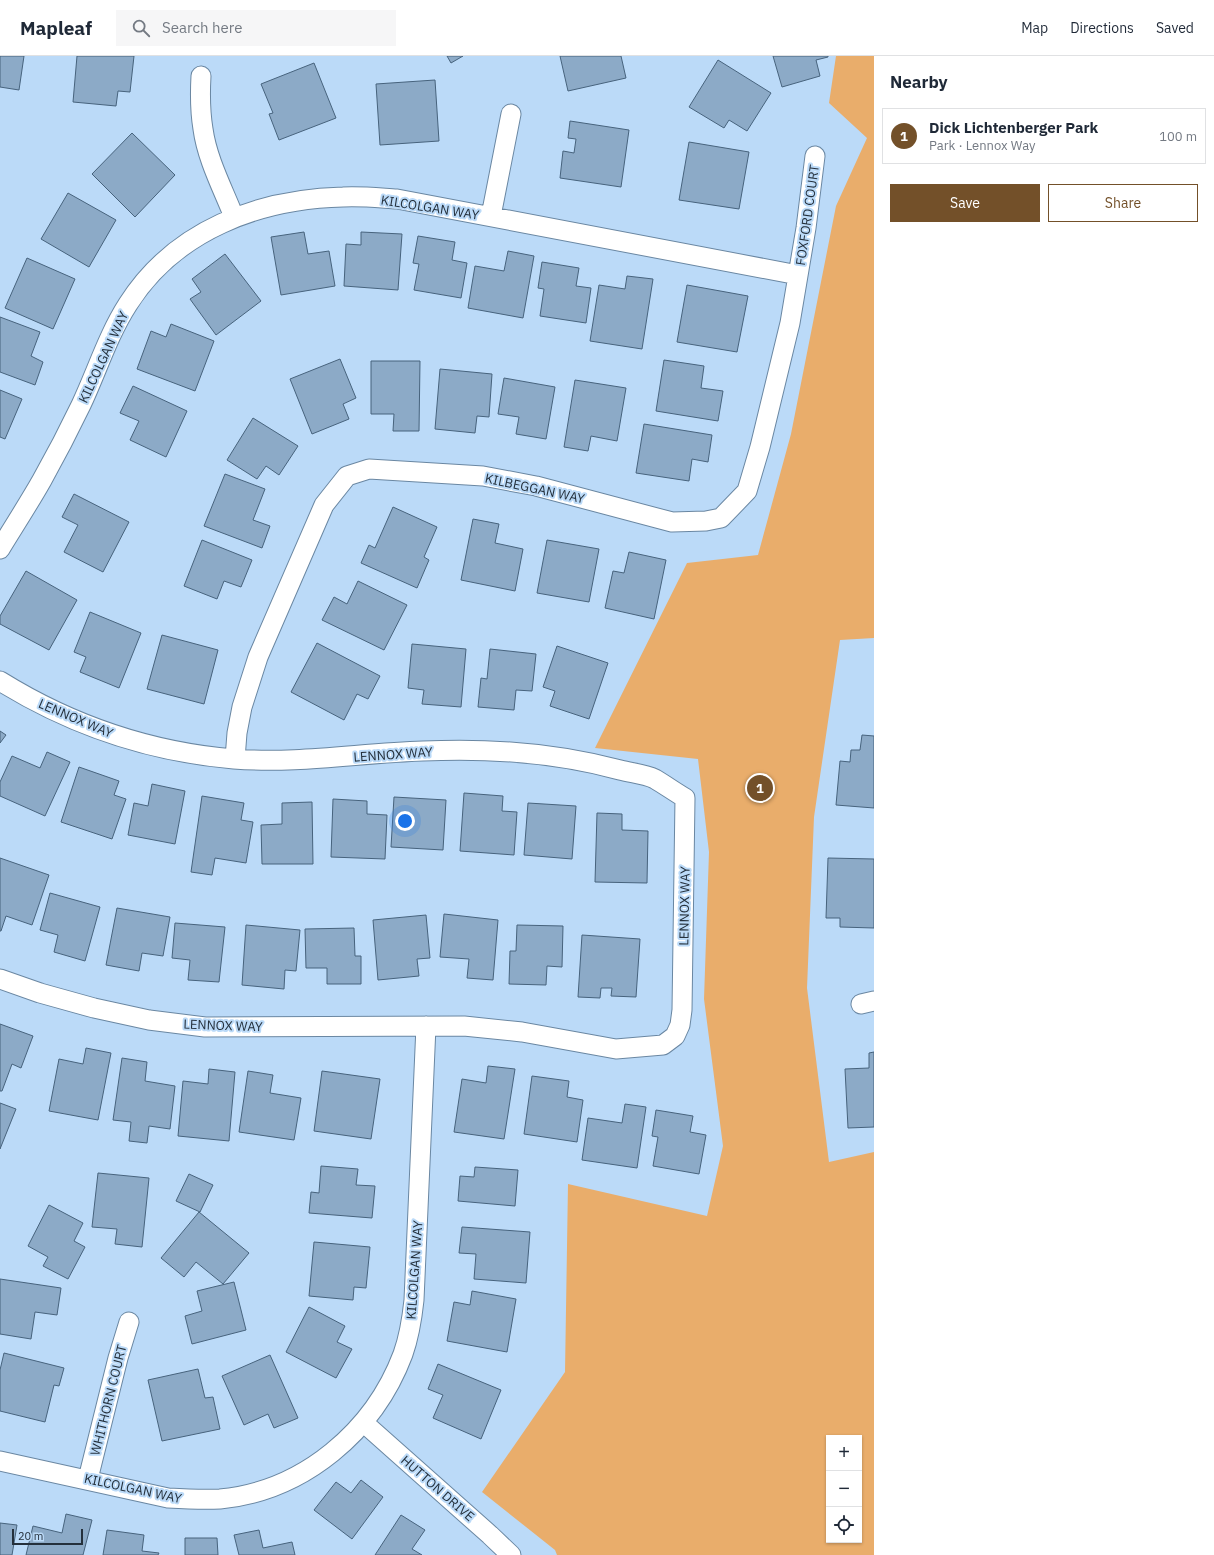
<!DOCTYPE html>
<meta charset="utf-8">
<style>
:root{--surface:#fff;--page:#f6f6f7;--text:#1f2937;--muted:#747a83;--line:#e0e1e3;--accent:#735029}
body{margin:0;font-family:"IBM Plex Sans",sans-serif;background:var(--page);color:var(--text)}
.controls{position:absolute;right:12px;bottom:12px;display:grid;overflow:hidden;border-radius:0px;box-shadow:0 1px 3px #0004}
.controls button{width:36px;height:36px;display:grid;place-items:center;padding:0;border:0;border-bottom:1px solid var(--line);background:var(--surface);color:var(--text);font:20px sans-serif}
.scale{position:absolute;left:12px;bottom:10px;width:71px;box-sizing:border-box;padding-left:4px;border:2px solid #24303c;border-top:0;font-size:11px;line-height:14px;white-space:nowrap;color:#24303c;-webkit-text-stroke:3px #bbdaf8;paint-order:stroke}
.you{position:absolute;left:405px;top:765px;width:14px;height:14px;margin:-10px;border:3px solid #fff;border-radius:50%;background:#1a73e8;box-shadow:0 0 0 6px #1a73e833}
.badge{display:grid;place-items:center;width:26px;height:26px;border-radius:50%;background:var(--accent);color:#fff;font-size:13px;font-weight:700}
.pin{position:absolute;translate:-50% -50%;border:2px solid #fff;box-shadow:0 1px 4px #0006}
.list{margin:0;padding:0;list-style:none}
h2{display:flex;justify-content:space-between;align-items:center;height:52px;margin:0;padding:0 16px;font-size:17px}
h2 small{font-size:13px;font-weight:400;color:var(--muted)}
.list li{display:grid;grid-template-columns:26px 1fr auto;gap:12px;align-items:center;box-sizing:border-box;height:56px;margin:0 8px 8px;padding:0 8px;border:1px solid var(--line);border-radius:0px}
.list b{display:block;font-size:15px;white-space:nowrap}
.list p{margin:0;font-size:13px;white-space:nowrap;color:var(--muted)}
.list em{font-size:13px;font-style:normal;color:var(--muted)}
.actions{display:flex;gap:8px;padding:12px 16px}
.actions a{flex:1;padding:9px 0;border:1px solid var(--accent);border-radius:0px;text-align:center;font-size:14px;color:var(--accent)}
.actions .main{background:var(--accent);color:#fff}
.icon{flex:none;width:22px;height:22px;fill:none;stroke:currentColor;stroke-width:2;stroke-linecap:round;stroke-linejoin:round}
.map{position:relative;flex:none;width:874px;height:1499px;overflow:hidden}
header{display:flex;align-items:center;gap:24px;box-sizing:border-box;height:56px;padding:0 20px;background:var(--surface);border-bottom:1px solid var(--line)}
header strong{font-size:19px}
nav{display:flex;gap:22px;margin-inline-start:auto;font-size:14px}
.search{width:280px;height:36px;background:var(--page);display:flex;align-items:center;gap:10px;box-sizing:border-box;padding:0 14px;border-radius:0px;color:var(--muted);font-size:15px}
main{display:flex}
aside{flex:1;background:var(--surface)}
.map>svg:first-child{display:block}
.green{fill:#e9ad6b;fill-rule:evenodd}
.building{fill:#8caac7;stroke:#47637d}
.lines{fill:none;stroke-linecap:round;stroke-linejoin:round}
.street-casing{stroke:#6a87a2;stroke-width:21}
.street{stroke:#fff;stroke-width:19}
.labels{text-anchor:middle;stroke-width:4;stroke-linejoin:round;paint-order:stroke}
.street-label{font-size:13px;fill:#24303c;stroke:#bbdaf8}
</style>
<header>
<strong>Mapleaf</strong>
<div class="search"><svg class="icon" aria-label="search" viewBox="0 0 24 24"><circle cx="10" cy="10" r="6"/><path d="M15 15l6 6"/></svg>Search here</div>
<nav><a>Map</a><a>Directions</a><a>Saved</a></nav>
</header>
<main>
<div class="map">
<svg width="874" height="1499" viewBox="0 0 874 1499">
<rect width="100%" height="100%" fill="#bbdaf8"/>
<path class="green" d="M836,0H874V582L840,584L814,761L807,932L829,1106L874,1096V1499H557L555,1494L482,1436L565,1316L568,1128L707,1160L723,1090L704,943L709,796L698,703L595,692L687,507L758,499L791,378L836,150L867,82L829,47ZM829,1382H859V1484H829Z"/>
<path class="building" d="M0,0H24L19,34L0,31Z
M77,0H134L130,36L118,35L116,50L73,46Z
M447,0H463L451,7Z
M560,0H621L626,22L568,35Z
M773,0H828V1L816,4L820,20L782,31Z
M718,4L771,37L747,75L729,64L724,72L689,51Z
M314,7L336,62L279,84L269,58L273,57L261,28Z
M435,24L439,85L380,89L376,28Z
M570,65L629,74L621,131L560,122L563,95L574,97L576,83L568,82Z
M132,77L175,119L135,161L92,118Z
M689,86L749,96L739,153L679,144Z
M68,137L116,164L89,211L41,183Z
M304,176L308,198L329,195L335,230L281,239L271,181Z
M361,176L402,178L398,234L344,230L346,188L361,189Z
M418,180L455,186L452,204L467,207L461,242L414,234L419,208L413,207Z
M508,195L534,200L523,262L468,252L475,210L504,215Z
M225,198L261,245L216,279L190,243L201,236L192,223Z
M27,202L75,223L53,273L5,252Z
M542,206L579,212L576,230L591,232L586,267L540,260L544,233L538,232Z
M627,220L653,223L642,293L590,285L599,229L625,233Z
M687,229L748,240L737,296L677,286Z
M0,261L40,276L31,300L43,306L35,329L0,316Z
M171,268L214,285L195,335L137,313L151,275L166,281Z
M340,303L356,342L343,348L349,363L312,378L290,323Z
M664,304L704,310L701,332L723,335L718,365L656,355Z
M371,305H420L419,375H393L394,358H371Z
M440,313L492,318L489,361L477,360L475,377L435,373Z
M504,322L555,331L546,383L516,378L519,361L498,358Z
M575,324L626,332L617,385L591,380L588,395L564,391Z
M133,330L187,355L166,401L130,384L139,365L120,357Z
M0,334L22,343L5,383L0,381Z
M253,362L298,390L279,419L266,410L257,423L227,404Z
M644,368L712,379L708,406L692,403L689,425L636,417Z
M225,418L265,433L253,464L270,470L262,492L204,470Z
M74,438L129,466L103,516L64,496L78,469L62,461Z
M393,451L437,471L424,501L429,504L417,532L361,507L369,489L375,492Z
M473,463L499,468L495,487L523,493L515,535L461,524Z
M202,484L252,504L241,531L224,525L217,543L184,530Z
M547,484L599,493L589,546L537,537Z
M629,496L666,504L654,563L605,552L613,515L624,517Z
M26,515L77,544L49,594L0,568V560Z
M358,525L407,549L384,594L322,564L334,541L347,548Z
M90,556L141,577L119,632L80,616L86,601L74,596Z
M162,579L218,594L204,648L147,633Z
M317,587L380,620L368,643L357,638L344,664L291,636Z
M412,588L466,593L461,651L422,648L424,634L408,632Z
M557,590L608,607L589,663L550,650L555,635L543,631Z
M490,593L536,598L532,635L516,634L514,654L478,651L481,622L487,623Z
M0,675L6,679L0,687Z
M862,679L874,680V752L836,749L840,705L850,706L851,694H860Z
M47,696L70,706L45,760L0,740V726L12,700L40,712Z
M79,711L119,725L114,739L126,743L112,783L61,766Z
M152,728L185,735L175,788L128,779L134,747L148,750Z
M464,737L503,740L502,755L517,756L514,799L460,795Z
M202,740L244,747L241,764L253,766L246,807L215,802L212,819L191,816Z
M394,741L446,744L443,794L391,791Z
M333,743L367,745V758L387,759L385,803L331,801Z
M312,746L313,808H262L261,769L282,768V747Z
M528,747L576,750L572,803L524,799Z
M597,757L622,758V774L648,775L647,827L595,826Z
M0,802L49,819L32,869L6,860L1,875H0Z
M828,802L874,803V872L840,871V862H826Z
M50,837L100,851L85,905L54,896L58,879L40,874Z
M117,852L170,861L163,900L142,897L139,915L106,909Z
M444,858L498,864L493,924L467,922L469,903L440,901Z
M426,859L430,902L417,903L419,920L378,924L373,864Z
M175,867L225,871L219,926L188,924L190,904L172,902Z
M246,869L300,874L296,915L285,914L284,933L242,929Z
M517,869L563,870L562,911L547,910L546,929L509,928L510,895H516Z
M354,872L355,900H361V928H327V912H306L305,873Z
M582,879L640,883L636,941L611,940L612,932H601L600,942L578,941Z
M0,968L33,980L21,1012L12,1008L2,1035H0Z
M86,992L111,997L98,1064L49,1055L59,1003L83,1008Z
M874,996V1071L848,1072L845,1013L869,1012V997Z
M122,1002L147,1006L145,1025L175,1030L170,1073L149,1070L147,1087L129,1085L131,1066L113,1064Z
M488,1010L515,1013L504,1083L454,1076L462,1023L486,1027Z
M209,1013L235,1016L229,1085L178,1080L183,1025L208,1028Z
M248,1015L273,1019L270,1037L301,1042L294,1084L239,1076Z
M322,1015L380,1023L371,1083L314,1075Z
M532,1020L569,1025L567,1041L583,1044L577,1086L524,1078Z
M0,1047L16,1053L0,1093Z
M625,1048L646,1051L637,1112L582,1104L588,1062L622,1067Z
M656,1054L693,1060L690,1076L706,1079L699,1118L653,1110L658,1081L652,1080Z
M321,1110L358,1113L356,1129L375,1130L372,1162L309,1157L311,1136L319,1137Z
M475,1111L518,1114L515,1150L458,1145L460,1120L474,1121Z
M98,1117L149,1122L142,1191L115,1188L117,1173L92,1171Z
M189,1118L213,1129L200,1156L176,1145Z
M49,1149L83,1167L74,1185L85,1191L68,1223L43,1210L48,1201L28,1190Z
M199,1156L249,1197L223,1228L196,1206L184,1221L161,1202Z
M462,1171L530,1176L526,1227L474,1223L476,1198L459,1197Z
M314,1186L370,1191L366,1232L354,1231L353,1244L309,1240Z
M0,1223L61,1232L57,1259L35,1256L31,1283L0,1278Z
M234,1226L246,1274L192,1288L185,1260L202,1255L197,1235Z
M472,1235L516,1243L507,1296L447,1285L454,1246L470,1249Z
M309,1251L345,1270L337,1286L352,1293L336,1322L286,1296Z
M4,1297L64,1312L59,1330L54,1329L45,1366L0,1355V1314Z
M270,1299L298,1362L274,1372L268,1358L244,1369L222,1320Z
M438,1308L501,1334L481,1383L433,1362L443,1339L428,1333Z
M198,1313L205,1342L213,1341L220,1373L162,1385L148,1324Z
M361,1424L383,1441L352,1483L314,1454L336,1426L351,1437Z
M66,1458L92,1464L83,1499H26L33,1470L62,1477Z
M401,1459L425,1474L412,1493L422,1499H375Z
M0,1467L17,1469L12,1499H0Z
M107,1474L144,1479L142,1495L159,1497L158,1499H103Z
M259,1474L263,1492L292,1486L295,1499H239L234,1479Z
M185,1482H217L218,1499H185Z"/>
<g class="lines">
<g class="street-casing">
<path id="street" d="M201,20C200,38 200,55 203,73C207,103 223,133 234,161
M491,160L511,58
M0,493C14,470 29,447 42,424C56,399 69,374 81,349C97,315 108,279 128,248C175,174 259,143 343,141C361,140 380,142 397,143L798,219
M0,625C71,669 151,696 234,703C297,708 360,697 423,695C489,692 557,697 620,714C631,717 645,718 655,723C665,729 675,736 685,742L682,954L680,969L675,980L663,989L616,993L522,976L464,970L205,971L149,964L94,952L40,937L0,923
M235,703L237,677L242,651L258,601L324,449L347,420L369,413L483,420L536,430L672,466L706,465L721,462L747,435L760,391L790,267L806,172L815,100
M861,948L874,945
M364,1367L490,1479L511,1499
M0,1405L168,1442C185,1443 202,1444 220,1443C304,1435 374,1375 403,1298C409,1281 412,1263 414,1244L426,970
M88,1423L118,1302L129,1266"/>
</g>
<use href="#street" class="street"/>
</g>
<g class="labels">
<g class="street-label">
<text transform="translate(430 151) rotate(9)" y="5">KILCOLGAN WAY</text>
<text transform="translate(807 159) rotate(-82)" y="5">FOXFORD COURT</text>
<text transform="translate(103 301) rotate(-65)" y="5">KILCOLGAN WAY</text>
<text transform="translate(535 432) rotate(12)" y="5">KILBEGGAN WAY</text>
<text transform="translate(76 662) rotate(23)" y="5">LENNOX WAY</text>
<text transform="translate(393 698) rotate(-4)" y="5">LENNOX WAY</text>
<text transform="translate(684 850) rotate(-89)" y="5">LENNOX WAY</text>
<text transform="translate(223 969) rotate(2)" y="5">LENNOX WAY</text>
<text transform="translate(414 1214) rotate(-86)" y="5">KILCOLGAN WAY</text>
<text transform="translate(108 1344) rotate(-76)" y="5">WHITHORN COURT</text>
<text transform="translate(133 1432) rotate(12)" y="5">KILCOLGAN WAY</text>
<text transform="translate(438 1432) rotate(41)" y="5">HUTTON DRIVE</text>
</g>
</g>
</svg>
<div class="controls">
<button>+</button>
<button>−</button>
<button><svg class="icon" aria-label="locate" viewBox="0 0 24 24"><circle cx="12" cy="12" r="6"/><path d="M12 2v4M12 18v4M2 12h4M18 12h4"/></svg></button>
</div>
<div class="scale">20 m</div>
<div class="you"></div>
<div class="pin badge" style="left:760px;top:732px">1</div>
</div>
<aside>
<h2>Nearby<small></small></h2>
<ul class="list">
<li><span class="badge">1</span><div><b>Dick Lichtenberger Park</b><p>Park · Lennox Way</p></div><em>100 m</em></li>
</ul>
<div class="actions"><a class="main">Save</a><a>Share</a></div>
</aside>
</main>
